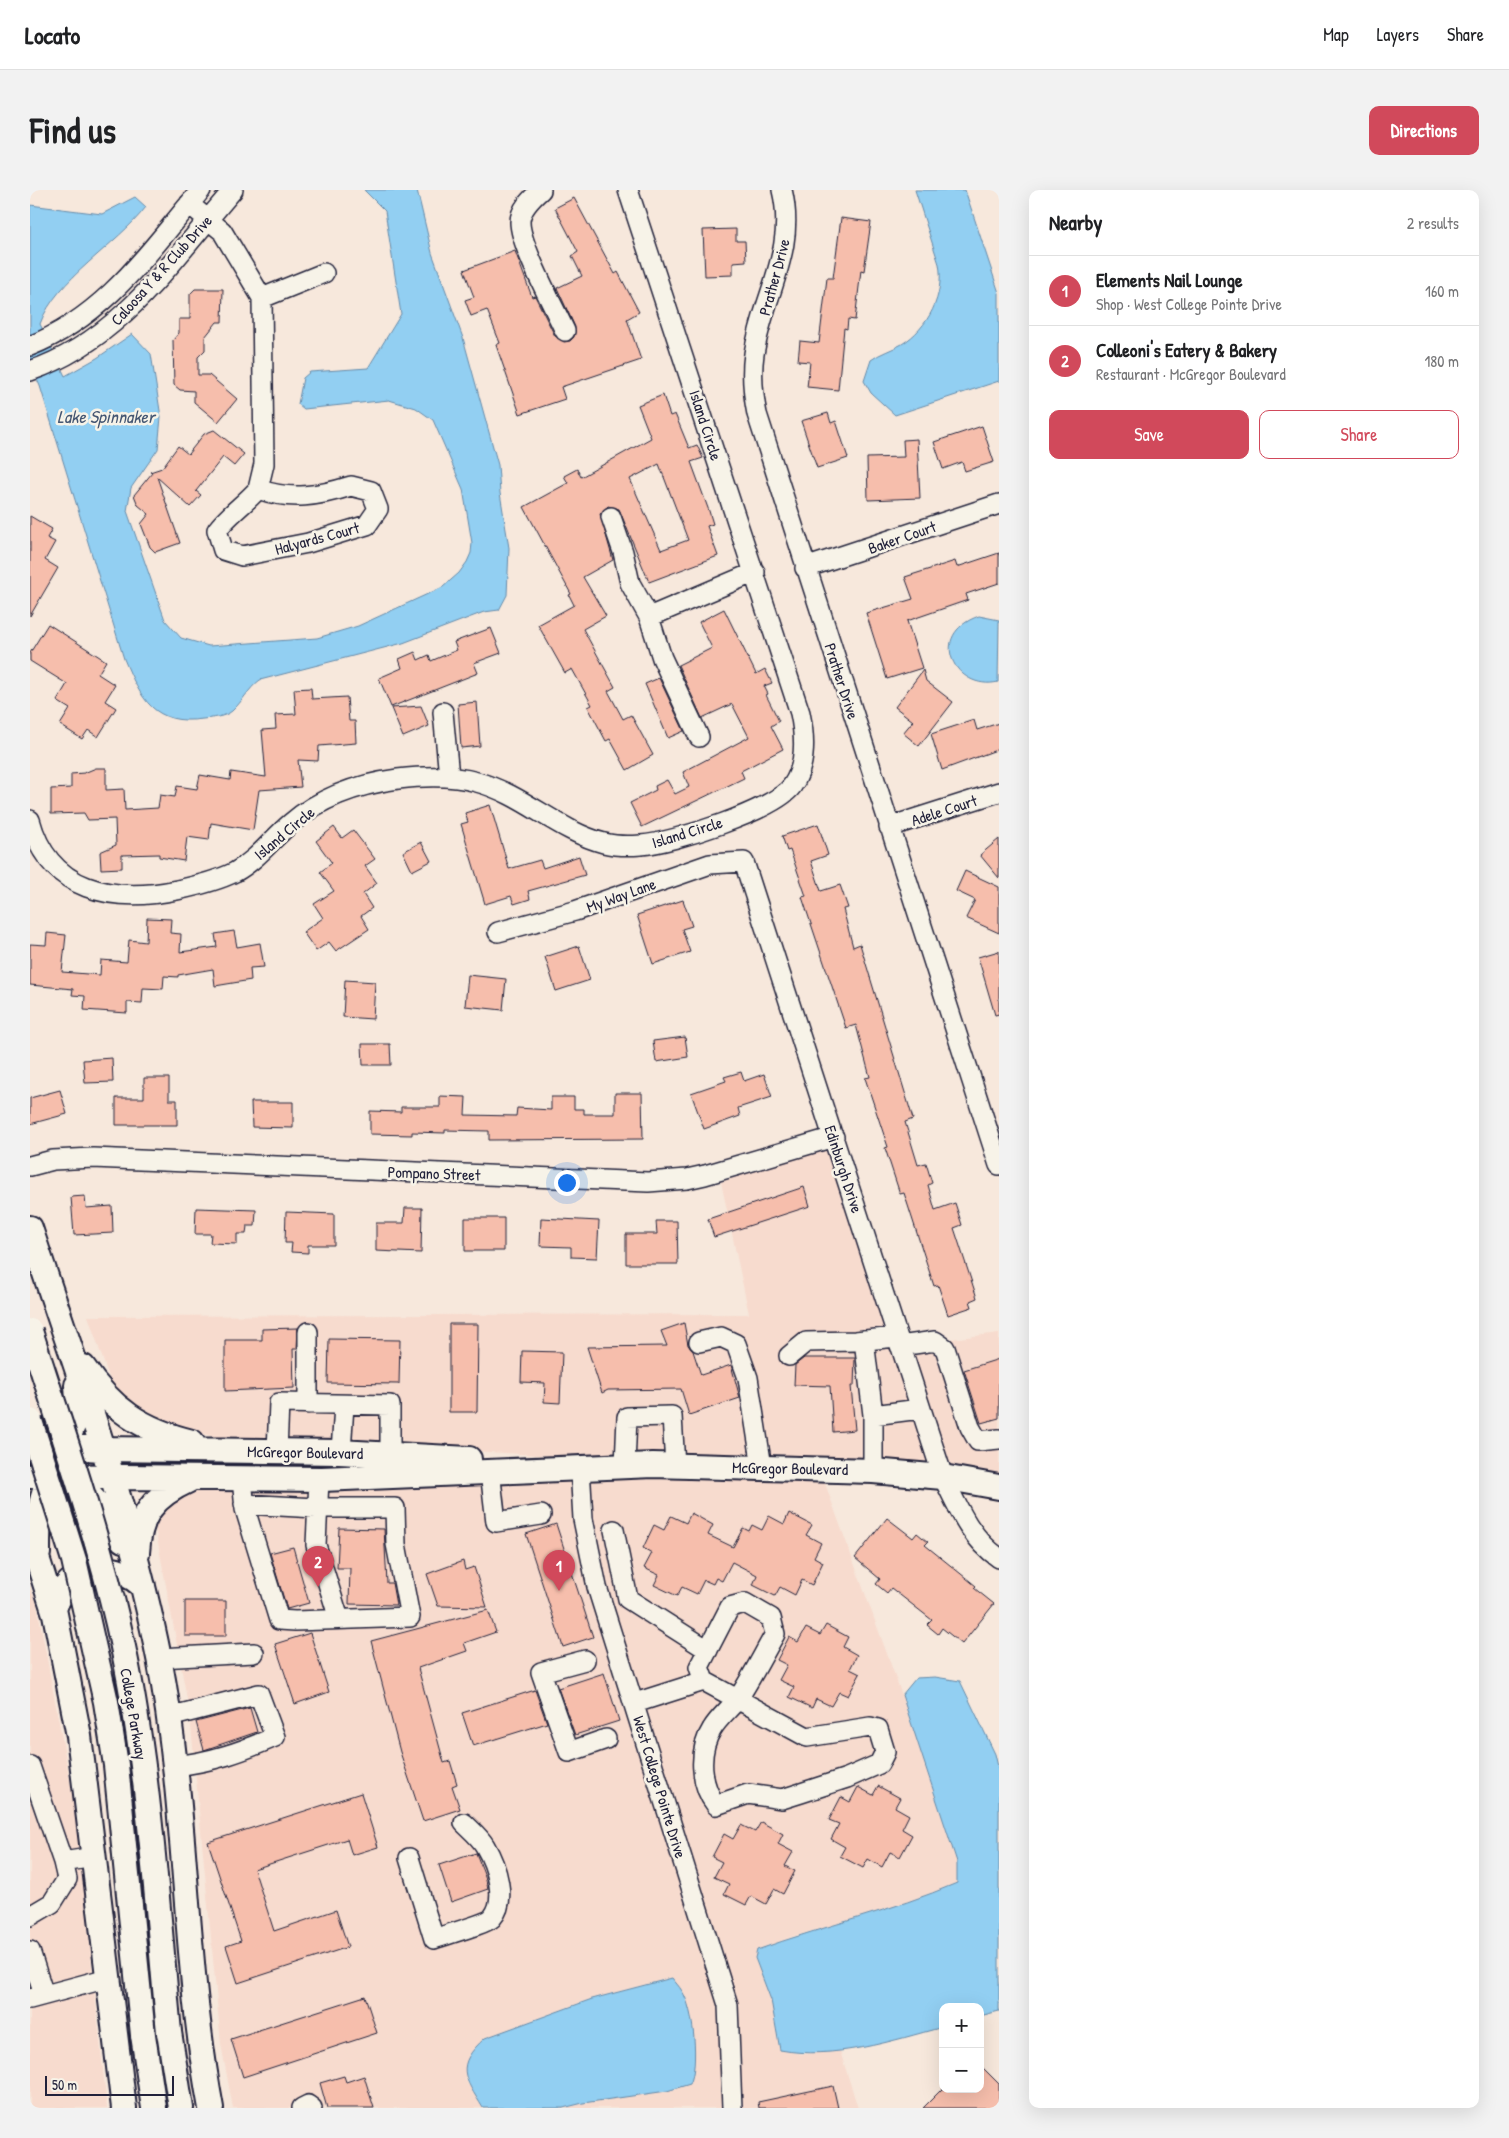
<!DOCTYPE html>
<meta charset="utf-8">
<style>
:root{--surface:#fff;--page:#f2f2f2;--text:#202124;--muted:#757577;--line:#e0e0e0;--accent:#d1495b}
body{margin:0;font-family:"Patrick Hand",sans-serif;background:var(--page);color:var(--text)}
.controls{position:absolute;right:15px;bottom:15px;display:grid;overflow:hidden;border-radius:10px;box-shadow:0 5px 20px #0002}
.controls button{width:45px;height:45px;display:grid;place-items:center;padding:0;border:0;border-bottom:1px solid var(--line);background:var(--surface);color:var(--text);font:25px sans-serif}
.scale{position:absolute;left:15px;bottom:12px;width:129px;box-sizing:border-box;padding-left:5px;border:2px solid #22223b;border-top:0;font-size:14px;line-height:18px;white-space:nowrap;color:#22223b;-webkit-text-stroke:4px #f7f3e8;paint-order:stroke}
.you{position:absolute;left:536px;top:992px;width:18px;height:18px;margin:-12px;border:4px solid #fff;border-radius:50%;background:#1a73e8;box-shadow:0 0 0 8px #1a73e833}
.badge{display:grid;place-items:center;width:32px;height:32px;border-radius:50%;background:var(--accent);color:#fff;font-size:16px;font-weight:700}
.pin{position:absolute;translate:-50% -41px;filter:drop-shadow(0 1px 2px #0008)}
.pin::after{content:'';position:absolute;top:26px;width:18px;height:15px;background:inherit;clip-path:polygon(0 0,100% 0,50% 100%)}
.list{margin:0;padding:0;list-style:none}
h2{display:flex;justify-content:space-between;align-items:center;height:65px;margin:0;padding:0 20px;font-size:21px}
h2 small{font-size:16px;font-weight:400;color:var(--muted)}
.list li{display:grid;grid-template-columns:32px 1fr auto;gap:15px;align-items:center;box-sizing:border-box;height:70px;padding:0 20px;border-top:1px solid var(--line)}
.list b{display:block;font-size:19px;white-space:nowrap}
.list p{margin:0;font-size:16px;white-space:nowrap;color:var(--muted)}
.list em{font-size:16px;font-style:normal;color:var(--muted)}
.actions{display:flex;gap:10px;padding:15px 20px}
.actions a{flex:1;padding:11px 0;border:1px solid var(--accent);border-radius:10px;text-align:center;font-size:18px;color:var(--accent)}
.actions .main{background:var(--accent);color:#fff}
.map{position:relative;flex:none;width:969px;height:1918px;overflow:hidden;border-radius:10px}
header{display:flex;align-items:center;gap:30px;box-sizing:border-box;height:70px;padding:0 25px;background:var(--surface);border-bottom:1px solid var(--line)}
header strong{font-size:24px}
nav{display:flex;gap:28px;margin-inline-start:auto;font-size:18px}
.intro{display:flex;align-items:center;justify-content:space-between;box-sizing:border-box;height:120px;padding:0 30px}
h1{margin:0;font-size:35px}
.button{padding:12px 22px;border-radius:10px;background:var(--accent);color:#fff;font-size:18px;font-weight:700}
main{display:flex;gap:30px;padding:0 30px}
aside{flex:1;background:var(--surface);border-radius:10px;box-shadow:0 5px 20px #0002}
.map>svg:first-child{display:block}
.built{fill:#f7dbce}
.water{fill:#92cff2;stroke:#658aa9}
.building{fill:#f6beac;stroke:#22223b;fill-rule:evenodd}
.lines{fill:none;stroke-linecap:round;stroke-linejoin:round}
.minor-casing{stroke:#22223b;stroke-width:22}
.major-casing{stroke:#22223b;stroke-width:28}
.minor{stroke:#f7f3e8;stroke-width:19}
.major{stroke:#f7f3e8;stroke-width:24}
.major-bridge-casing{stroke:#22223b;stroke-width:28;stroke-linecap:butt}
.major-bridge{stroke:#f7f3e8;stroke-width:24}
.labels{text-anchor:middle;stroke-width:5;stroke-linejoin:round;paint-order:stroke}
.street-label{font-size:16px;fill:#22223b;stroke:#f7f3e8}
.water-label{font-size:18px;font-style:italic;fill:#445672;stroke:#f7f3e8}
</style>
<header>
<strong>Locato</strong>
<nav><a>Map</a><a>Layers</a><a>Share</a></nav>
</header>
<div class="intro"><h1>Find us</h1><a class="button">Directions</a></div>
<main>
<div class="map">
<svg width="969" height="1918" viewBox="0 0 969 1918">
<rect width="100%" height="100%" fill="#f7e8dc"/>
<filter id="ink" filterUnits="userSpaceOnUse"><feTurbulence type="fractalNoise" baseFrequency=".02" numOctaves="2"/><feDisplacementMap in="SourceGraphic" scale="10" xChannelSelector="R" yChannelSelector="G"/><feConvolveMatrix kernelMatrix="1 2 1 2 8 2 1 2 1" color-interpolation-filters="sRGB"/></filter>
<g filter="url(#ink)">
<path class="built" d="M812,951L873,1155L969,1143V1288L551,1268L320,1253L199,1251L126,1231L84,1202L58,1126L719,1124L691,992Z
M559,1286L793,1288L872,1505L927,1672V1693L866,1717L762,1747L727,1761L725,1768L741,1810L750,1860L773,1864L810,1861L828,1918H533L553,1913L641,1788L562,1809L455,1848L435,1889L453,1918H203L191,1854L160,1525L124,1331L132,1317L163,1297Z
M0,1399L6,1410L46,1623L77,1918H0Z"/>
<path class="water" d="M334,0H387L402,63L433,148L468,275L470,303L479,358L477,405L469,420L454,422L373,453L230,490C218,499 213,511 202,521C195,527 182,528 173,529C124,536 111,509 94,469L10,196L0,174V15L72,24L105,7L116,17C87,55 26,89 10,134L35,186L67,168L102,144L121,164L131,227L128,259L101,298L97,321L135,430L151,448L179,456L287,448L328,436L413,397L429,383L437,372L441,363L442,353L433,299L403,230L386,218L359,210L274,219L268,214L273,188L280,182L338,178L371,124L355,21Z
M885,0H935L969,103V191L865,225L841,203L834,191L841,170C850,163 862,160 872,154C898,138 915,105 909,74Z
M949,426L969,430L968,492C926,502 895,445 949,426Z
M905,1487L930,1491L965,1564L969,1581V1821L950,1826V1817H913V1837C861,1851 804,1870 750,1860L741,1810L725,1768L727,1760C793,1736 862,1721 927,1693V1672L872,1505L886,1488Z
M642,1788C645,1792 649,1796 652,1801C664,1819 669,1875 660,1894L637,1901L553,1913L533,1918H453C434,1887 424,1876 455,1848L562,1809Z"/>
<path class="building" d="M544,8L585,84L588,82L609,122L597,129L611,170L531,197L535,209L490,224L466,155L470,153L457,120L441,126L435,110L444,107L434,80L485,61L502,107L505,106L525,146L534,152L540,151L544,147L545,137L527,98L552,86L542,66L548,62L525,18Z
M811,28L841,32L834,81L831,80L825,130L818,129L817,139L814,138L808,200L777,197L780,172L768,171L770,151L789,153L797,88H803Z
M706,39V51H715L716,71L703,72V85L675,86L673,40Z
M165,99H193L192,132H187L175,147V160L168,167V185H179L207,209L188,232L164,212V201L150,200L144,195L143,150L149,143V129H160V104Z
M633,205L640,226L645,224L659,258L667,255L673,268L661,272L679,321L683,334L677,336L688,366L619,392L589,319L578,316L570,324L583,370L553,387L576,426L553,439L585,497L578,501L593,529L601,525L623,565L597,580L580,549L576,551L558,517L562,515L542,479L535,483L508,435L544,415L539,405L541,404L494,317L538,293L534,286L547,279L551,287L621,248L608,215ZM629,274L658,350L631,360L600,289Z
M798,223L801,233L806,231L818,268L787,278L771,231Z
M952,236L964,272L935,281L932,272L913,279L904,252Z
M184,240L214,264L204,276L193,267L166,301L171,305L160,317L127,287L150,353L125,362L120,357L111,334L119,324L108,315L104,305L122,283L120,282L132,278L148,256L158,264L174,244Z
M887,249L890,308L838,310L837,268L874,267L873,250Z
M0,326L22,339L17,348L25,352L15,370L28,378L0,426Z
M969,363V393L936,404L938,410L877,431L892,478L857,489L836,423L883,409L875,387L925,371L927,377Z
M694,419L726,484L735,479L742,493L734,496L738,504L736,505L749,531L741,536L753,559L711,581L714,588L612,637L600,613L626,600L625,596L637,590L645,604L659,597L653,582L719,547L702,514L672,528L648,475L682,458L669,432Z
M18,434L76,471L68,484L85,495L75,511L86,518L68,547L58,540L52,549L30,535L40,519L27,511L37,494L0,471V463Z
M461,438L471,463L444,473L448,483L361,517L349,488L372,478L369,469L385,462L388,470L399,465L401,471L427,460L424,452Z
M893,480L896,491L923,512L889,556L873,543L883,531L865,517Z
M629,488L654,541L638,548L615,494Z
M281,498L282,509L317,507L319,531H325L326,553L289,556L288,571L268,570L271,597L229,600L223,640L181,633L179,650L157,647L154,671L129,667V664L92,665V678L71,679L70,662L86,655L85,629L58,630L54,623L21,624V599L41,598V584L54,583L66,578H76V600L94,599L95,620L128,618L130,605L145,607L147,596L167,599L170,585L200,590L201,582L236,587L232,540L246,539L245,525L266,524L264,499Z
M447,512L450,556L431,558L428,514Z
M391,516L399,536L373,547L361,518Z
M944,530L947,540L969,533V559L912,580L901,544Z
M460,615L479,679L510,670L513,678L549,666L555,685L498,701L500,709L484,714L481,706L455,714L431,634L438,632L435,623Z
M788,634L798,665L781,671L791,701L810,695L818,718L813,719L823,757L830,754L883,929L875,932L888,975L896,973L902,993L898,995L905,1020L925,1013L932,1035L924,1038L947,1108L940,1111L942,1117L918,1125L908,1095L904,1096L874,1003L870,1004L855,958L858,957L835,888L840,887L826,835L816,838L772,707L776,706L760,660L757,661L752,646Z
M304,637L312,648L323,640L345,669L335,676L347,693L333,704L342,718L331,726L339,739L306,761L299,752L286,761L273,742L293,728L284,714L304,701L290,682L302,673L286,651Z
M969,649V688L950,665Z
M391,652L401,671L382,681L373,662Z
M935,681L969,697V743L936,728L945,710L926,701Z
M653,710L662,736L652,739L660,762L623,774L607,725Z
M117,728L141,729L140,743L151,744L150,762L187,757L185,744L204,741L207,757L230,753L234,777L220,778L221,790L185,796L183,779L148,785V787L134,786L133,799L113,798L112,813L97,812V823L54,820L55,806L42,805L43,799L0,795V754L16,755L17,743L36,745L32,782L70,785L71,770L97,772L99,750L116,752Z
M549,756L560,790L526,801L515,767Z
M969,761V824L965,825L948,767Z
M438,785L476,789L473,820L435,816Z
M315,790L345,792L343,829L313,827Z
M655,847L658,867L626,872L623,851Z
M332,854H360L361,875H333Z
M82,868L83,892L55,893L53,870Z
M711,882L714,891L734,884L742,907L708,918L710,926L674,939L661,903L696,891L694,887Z
M114,888H139V910H147V935H86V908H114Z
M30,900L37,924L0,934V908Z
M585,903H612L613,949L459,950V941L415,940V943L382,942V945L340,944V921L371,922V917H410V906L436,907L435,925L486,926L487,918L521,920V907H544V919H554V924H585Z
M221,912H263V938L222,937Z
M774,997L780,1016L684,1047L678,1029Z
M55,1006L56,1018L82,1016L83,1043L44,1045L41,1007Z
M166,1018L226,1020L225,1036H217L216,1044H207V1054L180,1053L181,1044H165Z
M375,1018H392L391,1063L346,1061V1033H374Z
M256,1022L304,1024V1055H278V1063L261,1062L262,1053H255Z
M435,1028H474V1061H435Z
M511,1028L569,1031L567,1068L541,1067V1057L510,1056Z
M626,1031H647L648,1074H596V1044H627Z
M654,1133L658,1155L663,1161L671,1185L701,1175L710,1208L659,1225L651,1199L578,1200L572,1203L557,1157L637,1156L631,1141Z
M419,1134H448L447,1222H419Z
M268,1138L267,1159H263L264,1198L195,1201V1150H232V1139Z
M299,1149L370,1150L369,1194L298,1193Z
M492,1161L532,1162L530,1213L514,1212L515,1193L491,1192Z
M774,1168H825L824,1196H821L825,1240L803,1242L800,1196L764,1195L765,1175Z
M969,1169V1228L951,1233L934,1180Z
M661,1323L683,1335L678,1345L703,1357L713,1338L719,1341L722,1335L732,1340L739,1326L754,1334L759,1323L782,1335L776,1345L791,1353L784,1367L793,1372L782,1395L772,1390L765,1405L750,1397L745,1406L723,1395L727,1385L702,1372L692,1391L686,1388L683,1394L674,1390L667,1404L652,1397L647,1406L624,1395L629,1385L614,1378L622,1363L613,1358L624,1335L634,1340L641,1326L656,1333Z
M857,1328L883,1348L887,1343L898,1352L895,1355L946,1396L944,1398L964,1414L932,1454L912,1438L908,1444L897,1435L902,1430L861,1398L857,1403L846,1394L850,1389L825,1368Z
M526,1334L563,1447L533,1457L496,1344Z
M309,1338L354,1339L357,1393H362L366,1415L319,1414L320,1378H307Z
M263,1357L279,1413L257,1419L240,1363Z
M433,1371L435,1380L444,1377L457,1417L408,1416L397,1384Z
M155,1411H196V1446H155Z
M458,1420L466,1442L434,1453L437,1461L388,1478L414,1573L420,1571L427,1594L422,1596L430,1619L393,1631L370,1562L341,1451Z
M796,1435L818,1447L813,1457L827,1465L820,1479L830,1484L818,1506L809,1502L801,1516L786,1509L782,1518L759,1507L764,1497L749,1490L757,1475L747,1470L759,1447L768,1452L776,1438L790,1445Z
M280,1443L299,1502L265,1514L245,1454Z
M574,1483L589,1531L545,1545L528,1498Z
M505,1500L517,1533L443,1556L432,1523Z
M220,1518L227,1542L174,1560L166,1532Z
M848,1596L870,1608L865,1617L879,1625L872,1639L882,1645L870,1667L860,1662L852,1677L838,1669L833,1678L810,1666L815,1657L801,1649L809,1634L799,1630L811,1607L820,1612L828,1597L843,1605Z
M331,1603L348,1657L322,1665L317,1649L224,1679L244,1741L306,1720L318,1757L208,1793L196,1756L211,1751L178,1652Z
M731,1632L753,1644L748,1654L763,1662L755,1676L765,1681L753,1704L744,1699L736,1714L721,1706L716,1715L694,1704L699,1694L684,1687L692,1672L682,1667L694,1644L703,1649L711,1635L725,1642Z
M446,1663L455,1686L458,1699L421,1712L409,1675Z
M335,1806L347,1843L213,1887L201,1849Z
M950,1875L969,1894V1918H893L912,1899H950Z
M314,1886L316,1892L334,1886L344,1918H297L290,1893Z
M803,1896L808,1918H729L728,1912Z"/>
<g class="lines">
<g class="minor-casing">
<path id="minor" d="M511,0C502,8 490,19 490,32C490,55 524,117 535,141
M752,0C767,61 733,105 724,164C721,184 723,204 727,224L969,975
M159,14L192,41L232,108L234,274L228,299
M232,108L294,83
M0,156C76,126 120,60 171,0
M0,181C90,151 143,69 203,0
M321,296L341,301L348,319L337,335L278,353L212,366L193,360L187,340C199,324 215,314 228,299C261,311 289,306 321,296Z
M581,327L593,362L600,393L619,427
M775,378L969,314
M413,522L419,587
M669,547L632,468L619,427L725,382
M0,630C19,702 83,713 147,700C166,696 187,691 205,682C227,670 242,649 261,633C291,607 330,594 368,589C394,586 422,585 447,592C493,604 528,641 574,653C586,656 599,656 611,655C642,653 745,620 762,596C777,575 775,547 770,523L598,0
M859,637L969,602
M468,742L545,721L680,674L714,672L913,1287C928,1317 940,1348 969,1368
M0,976L23,970L63,968L618,992L657,989L675,985L804,947
M278,1142V1214
M834,1150L843,1225
M669,1152L691,1147L706,1154L718,1188L732,1277
M870,1156L905,1151L915,1158L940,1237L948,1251L969,1249
M759,1166L776,1152L825,1151L867,1147
M247,1261L249,1213L360,1215V1264
M311,1262L314,1215
M595,1276L597,1227L642,1226L645,1276
M550,1277L553,1329L567,1397L698,1815L702,1918
M460,1281L466,1332L511,1325
M843,1281V1225L890,1219
M212,1289C213,1299 214,1309 215,1319L249,1430L265,1431L380,1427L366,1354L365,1318H286L214,1314
M289,1289L286,1355L309,1429
M584,1340L598,1409L678,1460
M129,1468L224,1463
M555,1470L511,1482L539,1562L576,1549
M605,1513L674,1491L777,1547L840,1537L848,1539L855,1562L849,1574L817,1588L771,1603L752,1609L718,1604L686,1615C670,1595 668,1561 682,1539C689,1527 701,1518 709,1507C722,1487 733,1465 745,1444L741,1428L715,1413L700,1417L669,1477L674,1491
M139,1527L229,1504L245,1547C210,1562 182,1572 144,1576
M0,1576L33,1672L37,1689L22,1713L0,1726
M379,1668L404,1749C414,1745 456,1734 462,1728C478,1710 466,1675 455,1656C450,1647 441,1640 434,1633
M33,1672L64,1667
M0,1761L14,1805
M0,1809L78,1788
M272,1918L278,1915L282,1918"/>
</g>
<g class="major-casing">
<path id="major" d="M0,1038C46,1180 100,1321 129,1468C158,1616 153,1769 181,1918
M53,1177C81,1219 112,1240 162,1252
M0,1255L73,1259L309,1262L439,1269
M26,1260C45,1248 49,1215 47,1195
M0,1286L292,1289L623,1275L843,1281L913,1287L969,1297
M47,1292L74,1321L93,1350
M0,1346L25,1424L49,1546L94,1918
M8,1363C8,1339 7,1301 27,1283
M107,1363C109,1324 124,1306 159,1290
M24,1419C39,1375 78,1366 113,1396
M139,1842L151,1918
M113,1845L124,1918"/>
</g>
<use href="#minor" class="minor"/>
<use href="#major" class="major"/>
<g class="major-bridge-casing">
<path id="major-bridge" d="M0,1141C31,1238 65,1335 88,1434C119,1568 126,1706 139,1842
M0,1231L44,1370L76,1512L86,1575L113,1845"/>
</g>
<use href="#major-bridge" class="major-bridge"/>
</g>
</g>
<g class="labels">
<g class="street-label">
<text transform="translate(131 80) rotate(-48)" y="6">Caloosa Y &amp; R Club Drive</text>
<text transform="translate(744 87) rotate(-75)" y="6">Prather Drive</text>
<text transform="translate(676 235) rotate(72)" y="6">Island Circle</text>
<text transform="translate(872 347) rotate(-19)" y="6">Baker Court</text>
<text transform="translate(287 348) rotate(-15)" y="6">Halyards Court</text>
<text transform="translate(812 491) rotate(72)" y="6">Prather Drive</text>
<text transform="translate(914 620) rotate(-18)" y="6">Adele Court</text>
<text transform="translate(657 642) rotate(-17)" y="6">Island Circle</text>
<text transform="translate(254 643) rotate(-40)" y="6">Island Circle</text>
<text transform="translate(591 705) rotate(-20)" y="6">My Way Lane</text>
<text transform="translate(814 979) rotate(72)" y="6">Edinburgh Drive</text>
<text transform="translate(404 983) rotate(2)" y="6">Pompano Street</text>
<text transform="translate(275 1262) rotate(1)" y="6">McGregor Boulevard</text>
<text transform="translate(760 1278) rotate(1)" y="6">McGregor Boulevard</text>
<text transform="translate(104 1524) rotate(80)" y="6">College Parkway</text>
<text transform="translate(630 1597) rotate(73)" y="6">West College Pointe Drive</text>
</g>
<g class="water-label">
<text x="76" y="233">Lake Spinnaker</text>
</g>
</g>
</svg>
<div class="controls">
<button>+</button>
<button>−</button>
</div>
<div class="scale">50 m</div>
<div class="you"></div>
<div class="pin badge" style="left:529px;top:1401px">1</div>
<div class="pin badge" style="left:288px;top:1397px">2</div>
</div>
<aside>
<h2>Nearby<small>2 results</small></h2>
<ul class="list">
<li><span class="badge">1</span><div><b>Elements Nail Lounge</b><p>Shop · West College Pointe Drive</p></div><em>160 m</em></li>
<li><span class="badge">2</span><div><b>Colleoni's Eatery &amp; Bakery</b><p>Restaurant · McGregor Boulevard</p></div><em>180 m</em></li>
</ul>
<div class="actions"><a class="main">Save</a><a>Share</a></div>
</aside>
</main>
